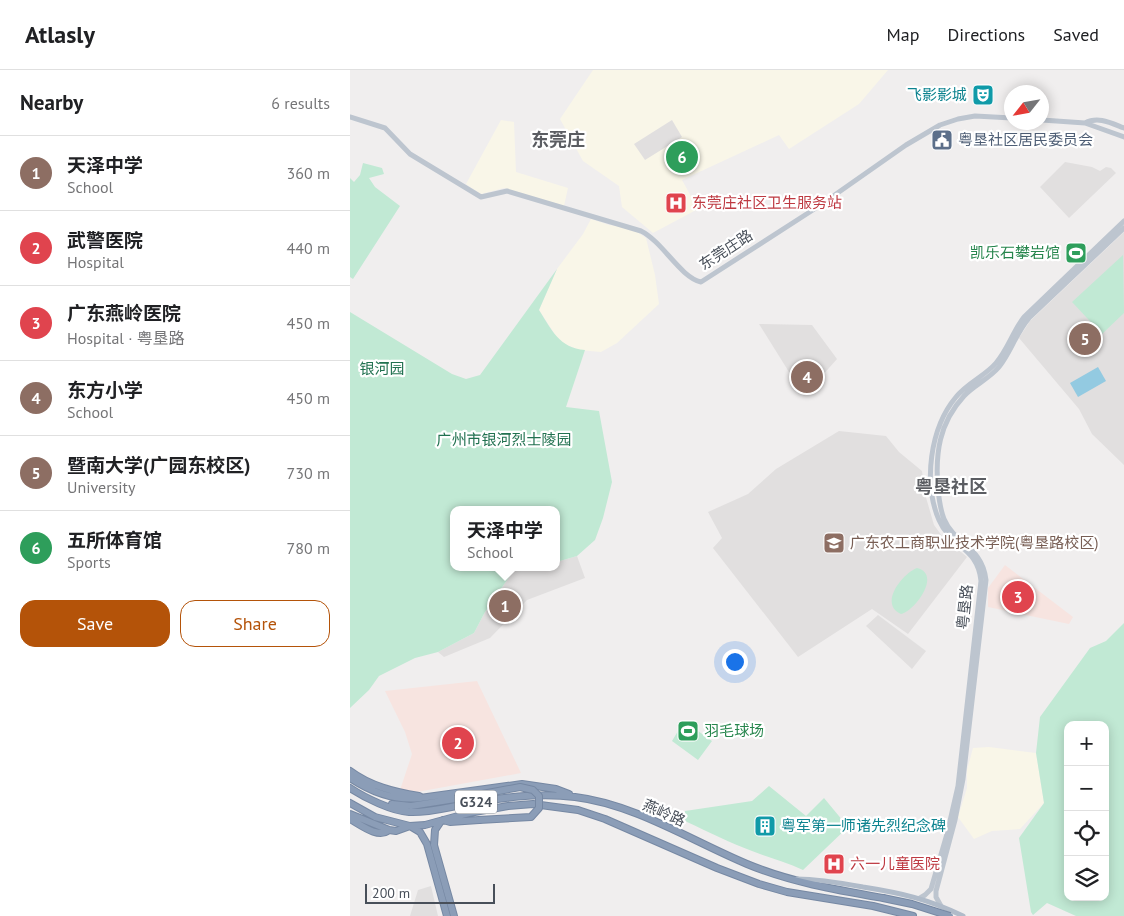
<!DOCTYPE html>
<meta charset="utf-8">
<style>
:root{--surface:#fff;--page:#f6f6f6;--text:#202124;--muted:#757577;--line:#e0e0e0;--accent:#b45309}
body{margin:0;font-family:"PT Sans","Noto Sans SC",sans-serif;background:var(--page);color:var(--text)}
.controls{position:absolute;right:15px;bottom:15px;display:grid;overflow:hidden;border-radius:10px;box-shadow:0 2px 12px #0003}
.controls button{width:45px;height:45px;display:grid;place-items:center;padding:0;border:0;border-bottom:1px solid var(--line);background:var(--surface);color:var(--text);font:25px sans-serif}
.compass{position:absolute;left:654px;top:15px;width:45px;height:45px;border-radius:50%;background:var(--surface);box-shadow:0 2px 12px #0003;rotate:239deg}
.scale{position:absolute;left:15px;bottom:12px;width:130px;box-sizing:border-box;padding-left:5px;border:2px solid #484f59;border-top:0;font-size:14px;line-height:18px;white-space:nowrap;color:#484f59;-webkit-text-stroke:4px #fff;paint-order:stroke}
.you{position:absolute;left:384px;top:591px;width:18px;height:18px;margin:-12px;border:4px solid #fff;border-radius:50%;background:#1a73e8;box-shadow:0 0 0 8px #1a73e833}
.badge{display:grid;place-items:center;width:32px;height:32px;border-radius:50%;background:var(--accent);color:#fff;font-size:16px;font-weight:700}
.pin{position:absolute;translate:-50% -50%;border:2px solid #fff;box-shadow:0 1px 5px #0006}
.popup{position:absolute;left:100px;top:436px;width:110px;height:65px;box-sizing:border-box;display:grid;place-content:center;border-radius:10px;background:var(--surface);filter:drop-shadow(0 1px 4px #0005);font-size:16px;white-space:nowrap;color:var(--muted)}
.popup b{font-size:19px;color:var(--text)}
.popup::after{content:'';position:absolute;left:50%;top:100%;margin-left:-10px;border:10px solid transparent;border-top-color:var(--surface)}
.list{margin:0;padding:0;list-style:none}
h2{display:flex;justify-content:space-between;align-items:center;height:65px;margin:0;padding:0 20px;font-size:21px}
h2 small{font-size:16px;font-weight:400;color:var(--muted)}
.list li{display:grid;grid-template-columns:32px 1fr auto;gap:15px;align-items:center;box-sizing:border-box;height:75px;padding:0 20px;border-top:1px solid var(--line)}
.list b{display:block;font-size:19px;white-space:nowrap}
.list p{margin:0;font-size:16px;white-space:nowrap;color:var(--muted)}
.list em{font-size:16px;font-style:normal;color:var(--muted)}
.actions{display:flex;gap:10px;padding:15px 20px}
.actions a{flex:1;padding:11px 0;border:1px solid var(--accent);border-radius:15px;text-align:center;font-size:18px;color:var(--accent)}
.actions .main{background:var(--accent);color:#fff}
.icon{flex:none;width:28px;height:28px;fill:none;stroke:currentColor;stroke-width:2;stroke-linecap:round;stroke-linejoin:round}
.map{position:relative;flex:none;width:774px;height:846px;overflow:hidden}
header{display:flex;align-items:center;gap:30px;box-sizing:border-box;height:70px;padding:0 25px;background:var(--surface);border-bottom:1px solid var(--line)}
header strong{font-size:24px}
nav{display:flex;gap:28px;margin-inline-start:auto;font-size:18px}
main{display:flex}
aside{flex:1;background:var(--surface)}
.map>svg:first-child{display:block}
.commercial{fill:#f9f6e8}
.education{fill:#e1dfdf}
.medical{fill:#f7e4e0}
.green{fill:#c1e9d4;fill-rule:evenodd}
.water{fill:#93cae1}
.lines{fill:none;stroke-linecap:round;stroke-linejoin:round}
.highway-casing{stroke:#7688a3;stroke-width:8}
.secondary{stroke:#bdc5cf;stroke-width:5}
.primary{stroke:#b0bbc9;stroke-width:5}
.highway{stroke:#8b9db7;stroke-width:6}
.highway-bridge-casing{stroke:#7688a3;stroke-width:8;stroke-linecap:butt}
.highway-bridge{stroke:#8b9db7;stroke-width:6}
.labels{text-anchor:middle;stroke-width:4.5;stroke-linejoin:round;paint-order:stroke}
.shield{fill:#fff;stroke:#7f848b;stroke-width:1}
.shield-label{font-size:14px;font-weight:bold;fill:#484f59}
.culture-label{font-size:15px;fill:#0d838f;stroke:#fff;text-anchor:end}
.service-label{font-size:15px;fill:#4e5e75;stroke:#fff;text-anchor:start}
.health-label{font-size:15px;fill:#be3a42;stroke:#fff;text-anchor:start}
.street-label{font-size:15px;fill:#484f59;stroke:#fff}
.leisure-label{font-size:15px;fill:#27864d;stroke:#fff;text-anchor:end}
.park-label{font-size:15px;fill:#217150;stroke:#fff}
.education-label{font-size:15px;fill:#785e54;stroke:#fff;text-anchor:start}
.quarter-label{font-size:18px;font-weight:bold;fill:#5b5d62;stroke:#fff}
</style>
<header>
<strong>Atlasly</strong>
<nav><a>Map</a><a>Directions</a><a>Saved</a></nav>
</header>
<main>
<aside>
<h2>Nearby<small>6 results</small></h2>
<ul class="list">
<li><span class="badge" style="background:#8d6e63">1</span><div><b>天泽中学</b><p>School</p></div><em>360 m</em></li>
<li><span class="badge" style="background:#e0444e">2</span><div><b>武警医院</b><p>Hospital</p></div><em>440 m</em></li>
<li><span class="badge" style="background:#e0444e">3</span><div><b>广东燕岭医院</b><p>Hospital · 粤垦路</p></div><em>450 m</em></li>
<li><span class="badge" style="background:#8d6e63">4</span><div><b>东方小学</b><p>School</p></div><em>450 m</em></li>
<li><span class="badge" style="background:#8d6e63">5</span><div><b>暨南大学(广园东校区)</b><p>University</p></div><em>730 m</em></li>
<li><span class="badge" style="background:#2e9e5b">6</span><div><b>五所体育馆</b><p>Sports</p></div><em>780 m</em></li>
</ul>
<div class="actions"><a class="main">Save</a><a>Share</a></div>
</aside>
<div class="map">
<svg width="774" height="846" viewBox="0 0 774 846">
<rect width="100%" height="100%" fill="#f0eeee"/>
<path class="commercial" d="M243,0H538L509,34L439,79L429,65L332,110L348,139L303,163L272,137L269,116L233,91L210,49Z
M151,50L164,52L166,102L218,118L214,136L154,118L131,124L116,114Z
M241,149L259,155L281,158L296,168L305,205L309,234L267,273L251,282L229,280L210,272L189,240L207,199L233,164Z
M639,677L686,683L694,733L670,759L642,761L624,769L608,747L617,718V700L623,678Z"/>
<path class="education" d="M322,50L332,67L295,90L284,74Z
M715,92L742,97L750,101L756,97L761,98L766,103L719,148L690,117Z
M774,162V395L742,364L729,339L669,268L680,251Z
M409,254L462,255L487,289L454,326Z
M489,361L536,366L549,382L572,401L575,424L584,455L592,466L617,487L558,564L522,539L448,587L363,478L372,468L358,442L398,424L426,399Z
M227,486L235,508L177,530L140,568L94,587L88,582L124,563L135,542L166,497H206V491H210Z
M528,545L576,581L562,599L516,556Z
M81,816L88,846H60L68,820Z"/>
<path class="medical" d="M655,495L723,547L719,554L638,537V518Z
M127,611L171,703L67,722L50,720L62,684L55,662L35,621Z"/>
<path class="green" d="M335,71L348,93L329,104L317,82Z
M13,93L32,98L34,104L19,108L25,117L50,136L3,209L0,207V108L4,112L10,105Z
M773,185L774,243L752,264L722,232Z
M207,199L189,240C202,260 209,278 235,280L216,337L249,341L262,412L253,448L245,470L227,486L210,491H206V440H104V497H166L135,542L124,563L88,582L65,588L29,606L19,620L0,638V242L102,304L116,309L130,305Z
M567,498C592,504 565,541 551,544C528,534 553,503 567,498Z
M774,553V846H726L697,833L683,845L681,842L669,768L694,733L686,683L690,647L740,578L756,571ZM718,655H755V827H718Z
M334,651L362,671L348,690L322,671Z
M419,716L456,746L474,728L498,757L453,800C436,792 419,788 402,781C380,773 359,762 337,752L334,749L335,741L402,731Z"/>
<path class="water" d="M748,297L756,311L728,327L720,313Z"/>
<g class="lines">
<g class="highway-casing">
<path id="highway" d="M0,701C20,716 44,722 69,726
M0,708C21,722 45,731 70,728L172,714L206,719L219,724
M0,718C15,728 42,741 59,742C77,743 95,738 112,735C150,728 186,722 225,727C284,734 342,771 397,794C440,812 487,820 533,828
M0,733L25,747L60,756L75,755L119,743L158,736L183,734L228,740L255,749L367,798L409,814L437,822L523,836L563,846
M42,734L61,736L105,729
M0,744L39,760L46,761L60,756L70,762L77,774L97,846
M0,749C11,755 28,769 39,760
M93,750L100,752L129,750
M91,751L85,760L84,775L104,846"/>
</g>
<path class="secondary" d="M0,47L35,58L60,84L131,127L157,121L291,161C313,172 330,207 351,212L469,136L556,75L590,55L608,49L625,46L662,48
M692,50L735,53L774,67
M735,53C748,46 761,53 774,58
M570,828L575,825L581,819L597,764L608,716L631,511C628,477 601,478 589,450C573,413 580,358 606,327C617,313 635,306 646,293C658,279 663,261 674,247L774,151
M591,836L586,827V821L605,750L613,709L636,510C632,476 605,475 594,449C590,439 589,429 588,419C585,384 589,353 614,326C624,315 639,309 649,297C661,282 666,263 679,248L774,158"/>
<path class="primary" d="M447,809C469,809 491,813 513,817C551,823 578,829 613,846"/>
<use href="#highway" class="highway"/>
<g class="highway-bridge-casing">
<path id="highway-bridge" d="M105,729L170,717L183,720L189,726V738L181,747L129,750
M533,828L562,834L600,846"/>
</g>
<use href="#highway-bridge" class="highway-bridge"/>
</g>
<defs>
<g id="theatre-square" transform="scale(1.125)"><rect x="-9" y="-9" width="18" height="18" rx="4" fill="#0f9aa8" stroke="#fff"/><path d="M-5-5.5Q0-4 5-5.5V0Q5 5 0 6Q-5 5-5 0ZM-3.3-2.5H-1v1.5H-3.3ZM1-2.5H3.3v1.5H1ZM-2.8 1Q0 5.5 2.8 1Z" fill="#fff"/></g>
<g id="civic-square" transform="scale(1.125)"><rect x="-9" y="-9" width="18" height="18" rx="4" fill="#5c6f8a" stroke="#fff"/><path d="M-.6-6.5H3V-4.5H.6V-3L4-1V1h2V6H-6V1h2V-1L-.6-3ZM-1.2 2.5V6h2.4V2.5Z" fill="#fff"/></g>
<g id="hospital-square" transform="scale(1.125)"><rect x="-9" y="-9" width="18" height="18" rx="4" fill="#e0444e" stroke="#fff"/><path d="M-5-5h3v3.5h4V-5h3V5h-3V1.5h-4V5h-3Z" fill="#fff"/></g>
<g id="stadium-square" transform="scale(1.125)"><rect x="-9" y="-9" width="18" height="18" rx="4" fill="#2e9e5b" stroke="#fff"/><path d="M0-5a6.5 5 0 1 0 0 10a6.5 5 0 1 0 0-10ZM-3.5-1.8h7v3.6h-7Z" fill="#fff"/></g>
<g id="university-square" transform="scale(1.125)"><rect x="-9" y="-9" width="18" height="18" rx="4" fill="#8d6e63" stroke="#fff"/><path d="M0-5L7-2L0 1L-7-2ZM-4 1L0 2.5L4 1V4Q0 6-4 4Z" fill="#fff"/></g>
<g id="building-square" transform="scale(1.125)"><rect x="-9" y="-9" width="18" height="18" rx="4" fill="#0f9aa8" stroke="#fff"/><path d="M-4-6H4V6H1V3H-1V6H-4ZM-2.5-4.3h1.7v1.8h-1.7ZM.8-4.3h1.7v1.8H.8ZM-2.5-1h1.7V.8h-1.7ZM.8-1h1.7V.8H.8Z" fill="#fff"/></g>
</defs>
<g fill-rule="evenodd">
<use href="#theatre-square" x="633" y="25"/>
<use href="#civic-square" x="592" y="70"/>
<use href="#hospital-square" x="326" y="133"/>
<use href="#stadium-square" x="726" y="183"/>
<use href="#university-square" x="484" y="473"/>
<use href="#stadium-square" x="338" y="661"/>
<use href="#building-square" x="415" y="756"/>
<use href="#hospital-square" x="484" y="794"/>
</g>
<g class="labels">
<rect class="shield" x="105" y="720.5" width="42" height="23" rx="4"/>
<g class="shield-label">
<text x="126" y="737">G324</text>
</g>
<g class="culture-label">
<text x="617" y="30">飞影影城</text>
<text x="431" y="761" text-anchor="start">粤军第一师诸先烈纪念碑</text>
</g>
<g class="service-label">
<text x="608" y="75">粤垦社区居民委员会</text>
</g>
<g class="health-label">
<text x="342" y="138">东莞庄社区卫生服务站</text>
<text x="500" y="799">六一儿童医院</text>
</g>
<g class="street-label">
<text transform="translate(376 180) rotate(-33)" y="5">东莞庄路</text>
<text transform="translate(615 537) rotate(-84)" y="5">粤垦路</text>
<text transform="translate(314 743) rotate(24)" y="5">燕岭路</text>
</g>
<g class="leisure-label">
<text x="710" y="188">凯乐石攀岩馆</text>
<text x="354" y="666" text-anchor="start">羽毛球场</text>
</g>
<g class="park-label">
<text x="32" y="304">银河园</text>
<text x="154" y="375">广州市银河烈士陵园</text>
</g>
<g class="education-label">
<text x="500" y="478">广东农工商职业技术学院(粤垦路校区)</text>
</g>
<g class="quarter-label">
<text x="208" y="76">东莞庄</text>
<text x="601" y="423">粤垦社区</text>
</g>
</g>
</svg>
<div class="controls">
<button>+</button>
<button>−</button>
<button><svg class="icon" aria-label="locate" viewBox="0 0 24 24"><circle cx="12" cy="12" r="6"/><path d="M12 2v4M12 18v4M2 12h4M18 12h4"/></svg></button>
<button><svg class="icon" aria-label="layers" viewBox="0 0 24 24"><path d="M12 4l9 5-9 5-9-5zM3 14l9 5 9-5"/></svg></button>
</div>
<svg class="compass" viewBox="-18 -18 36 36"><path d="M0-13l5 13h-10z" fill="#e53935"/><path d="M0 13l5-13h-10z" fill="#757577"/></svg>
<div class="scale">200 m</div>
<div class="you"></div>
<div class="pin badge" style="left:155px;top:536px;background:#8d6e63">1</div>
<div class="popup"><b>天泽中学</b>School</div>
<div class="pin badge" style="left:108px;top:673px;background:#e0444e">2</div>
<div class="pin badge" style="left:668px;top:527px;background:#e0444e">3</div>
<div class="pin badge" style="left:457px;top:307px;background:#8d6e63">4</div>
<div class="pin badge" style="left:735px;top:269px;background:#8d6e63">5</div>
<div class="pin badge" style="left:332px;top:87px;background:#2e9e5b">6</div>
</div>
</main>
